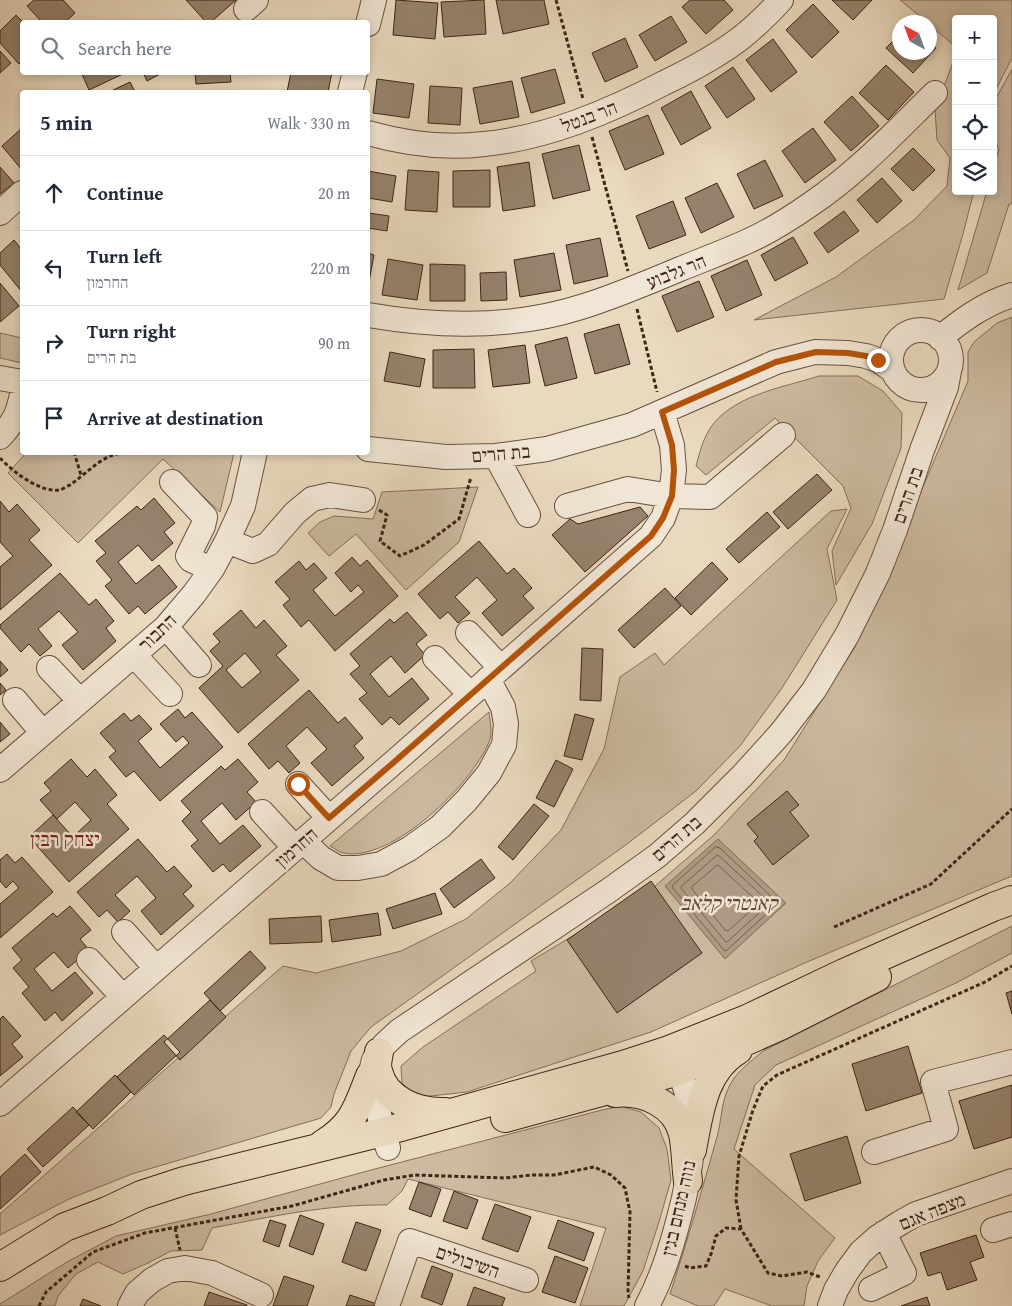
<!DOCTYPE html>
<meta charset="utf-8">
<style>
:root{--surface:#fff;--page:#f6f6f7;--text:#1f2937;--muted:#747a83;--line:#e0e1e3}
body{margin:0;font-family:"Gentium Book Plus","Frank Ruhl Libre",serif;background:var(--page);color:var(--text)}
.controls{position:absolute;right:15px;top:15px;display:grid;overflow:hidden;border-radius:5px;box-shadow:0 2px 8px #0003}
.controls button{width:45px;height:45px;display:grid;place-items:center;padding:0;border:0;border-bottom:1px solid var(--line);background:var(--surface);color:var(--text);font:25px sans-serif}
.compass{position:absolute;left:892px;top:15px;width:45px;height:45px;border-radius:50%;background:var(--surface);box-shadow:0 2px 8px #0003;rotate:319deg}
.stop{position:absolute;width:15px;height:15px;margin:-11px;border:4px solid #b45309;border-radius:50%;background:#fff}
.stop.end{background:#b45309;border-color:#fff;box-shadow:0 1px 5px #0008}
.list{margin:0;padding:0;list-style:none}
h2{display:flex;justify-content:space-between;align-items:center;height:65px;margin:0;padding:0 20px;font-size:21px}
h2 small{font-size:16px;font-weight:400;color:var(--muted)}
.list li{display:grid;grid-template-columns:32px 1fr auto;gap:15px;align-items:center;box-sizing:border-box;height:75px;padding:0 20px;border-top:1px solid var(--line)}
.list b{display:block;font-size:19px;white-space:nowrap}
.list p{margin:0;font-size:16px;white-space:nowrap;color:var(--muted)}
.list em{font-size:16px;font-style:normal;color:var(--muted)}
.icon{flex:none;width:28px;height:28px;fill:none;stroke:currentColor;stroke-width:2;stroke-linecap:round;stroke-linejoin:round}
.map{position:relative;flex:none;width:1012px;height:1306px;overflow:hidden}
.search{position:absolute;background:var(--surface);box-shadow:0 2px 8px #0003;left:20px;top:20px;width:350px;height:55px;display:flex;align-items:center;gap:12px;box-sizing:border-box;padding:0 18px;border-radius:5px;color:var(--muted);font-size:19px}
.panel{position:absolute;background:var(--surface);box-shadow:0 2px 8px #0003;left:20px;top:90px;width:350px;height:365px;border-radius:5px}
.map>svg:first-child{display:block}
.green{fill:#ccbaa1;stroke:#846f5b}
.water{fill:#af9b85;stroke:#816b58}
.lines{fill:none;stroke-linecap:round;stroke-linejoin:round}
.shore{stroke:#76604d;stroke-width:1}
.building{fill:#96826d;stroke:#3d2415;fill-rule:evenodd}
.minor-casing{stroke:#68513f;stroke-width:26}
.major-casing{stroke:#3d2415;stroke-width:30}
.path{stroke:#3d2415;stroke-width:3;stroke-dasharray:4 2.5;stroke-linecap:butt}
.minor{stroke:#f1e6d5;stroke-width:24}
.major{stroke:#e9d9be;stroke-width:28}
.route{stroke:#b45309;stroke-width:6}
.labels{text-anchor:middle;stroke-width:5;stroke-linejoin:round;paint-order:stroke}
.street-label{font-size:19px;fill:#3d2415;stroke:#f1e6d5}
.neighbourhood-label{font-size:20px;fill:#7a1f14;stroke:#f1e6d5}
.water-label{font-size:20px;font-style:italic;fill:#5f4837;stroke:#f1e6d5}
</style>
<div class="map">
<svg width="1012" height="1306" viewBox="0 0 1012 1306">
<rect width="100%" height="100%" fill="#e9d9be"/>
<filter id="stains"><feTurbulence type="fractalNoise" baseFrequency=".004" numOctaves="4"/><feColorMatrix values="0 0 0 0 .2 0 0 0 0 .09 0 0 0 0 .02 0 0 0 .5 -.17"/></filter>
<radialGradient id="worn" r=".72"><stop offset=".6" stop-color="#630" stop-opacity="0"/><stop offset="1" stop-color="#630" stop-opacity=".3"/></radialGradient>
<path class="green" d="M900,0H1012V58L993,95V19H956V47L930,25V22H927Z
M956,55V191H974L963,234L944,299L754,320L836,277L914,220L947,186L950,158L937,140L935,109Z
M1012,69V204H1009L987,273L958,290L987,191H993V168L999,149L993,137V104Z
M1012,317V876L807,962L651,1032L467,1092L422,1097L410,1092L402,1083L401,1066L423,1047L536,971L531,961L654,887L714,835L784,760L855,647L968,381V352L974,342L997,323Z
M0,333L22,338V363L0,358Z
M819,376H858L883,391L902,413L901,448L872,524L836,585L832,551L851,508L843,486L775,418L706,475L696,466C700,451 704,435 714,423C738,394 785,387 819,376Z
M26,453H234L220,512L163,459L78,543L8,473Z
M478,487L459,542L406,590L356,534L329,556L308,533L320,522L334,516L373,519L382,492Z
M847,509L827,549L837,600L782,688L740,746L696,791L627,844L371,1027L351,1051L334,1094L331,1107L321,1118L132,1174L69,1199L0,1235V1214L283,966L316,973L401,951L466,919L510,883L561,830L604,749L620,677L655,653L664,665L831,511Z
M489,712C490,721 493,733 489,742C472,784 392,863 343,853C339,852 334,848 330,846Z
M1012,926V953L958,982L776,1065L755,1085L734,1149L835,1238L818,1261L807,1286L804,1306H772L725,1289L714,1306H698L670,1294C687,1242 702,1190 717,1137C722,1119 721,1100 731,1083C738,1070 753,1060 763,1051Z
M620,1106L641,1112L659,1128L667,1149L671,1180L659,1222L643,1271L624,1306H580L606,1228L408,1179L402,1191L387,1205C327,1204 270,1217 212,1228L202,1250L171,1251L148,1263L123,1274L98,1262L76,1274L58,1296L55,1306H0V1304L67,1262L116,1236L211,1214L371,1170L602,1110Z"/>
<path class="water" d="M718,839L786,903L725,959L665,886Z"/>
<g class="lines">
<path class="shore" d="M716,847L720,848L778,903L726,951L724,950L672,887L673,885Z
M718,855L769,902L768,905L727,942L725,941L681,888L682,886Z
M718,865L758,902L757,905L728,931L725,930L692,889V887Z"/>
</g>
<path class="building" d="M34,0H63L75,13L65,22H42L27,6Z
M186,0H236L211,22H206Z
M396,0L438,3L435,39L393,35Z
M484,0L486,34L444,37L441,2Z
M496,0H544L549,24L503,34Z
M690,0H724L733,10L706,34L682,7Z
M832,0H872L853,20Z
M813,4L839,32L812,58L786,30Z
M16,15L23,22L22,60L19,64L0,43V31Z
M671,16L687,42L655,61L639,35Z
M900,34V52H930V42L936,48L913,73L886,48Z
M625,38L638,67L605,82L592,53Z
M773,39L797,72L771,92L746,60Z
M0,51L11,63L0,73Z
M886,65L914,92L888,120L859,93Z
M733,67L755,99L727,118L705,86Z
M555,69L565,103L531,113L521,78Z
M81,72H125V73L89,90Z
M143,72H164L147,81Z
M195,72H230L231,82L196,84Z
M291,72H332L328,92H287Z
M377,79L414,84L409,118L373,113Z
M512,81L519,117L480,124L473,88Z
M130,82L135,92H109Z
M430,86L462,88L460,125L428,123Z
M691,91L711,128L681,145L661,108Z
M852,96L879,126L851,151L824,122Z
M648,115L664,154L625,170L609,131Z
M22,128V170L2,146Z
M813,128L836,160L805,183L782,151Z
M579,145L590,190L553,199L542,154Z
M913,148L935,170L913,191L891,169Z
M765,160L783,196L754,209L737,174Z
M529,162L535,206L503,211L497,167Z
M0,167L14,183L0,194Z
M408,170L439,172L437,212L405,210Z
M490,170V207H453V171Z
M368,171L396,176L392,202L368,198Z
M882,178L902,201L877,223L857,200Z
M717,183L734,217L701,233L685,198Z
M673,201L686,235L649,249L636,216Z
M844,211L859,231L828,253L814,233Z
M369,213L389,216L387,231L368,228Z
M793,237L808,263L775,281L761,255Z
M600,238L608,276L574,284L566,245Z
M14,240L22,250V292L0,265V253Z
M368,253L374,255L368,287Z
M554,253L561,290L520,297L514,260Z
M388,259L423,265L417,300L382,295Z
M747,260L762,295L726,311L711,276Z
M430,264L465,265V301H430Z
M506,272L507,300L481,301L480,273Z
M699,281L714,317L677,332L662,296Z
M0,283L19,306L0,322Z
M619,324L630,364L595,374L584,334Z
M567,337L577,378L545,386L535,345Z
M525,345L530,383L493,387L488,350Z
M474,349L475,388H433V350Z
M390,352L425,359L420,387L384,381Z
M817,474L832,490L788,529L773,512Z
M154,498L175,523L164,532L173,543L152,561L138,545L118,562L136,584L159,565L177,587L145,614L138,606L129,614L105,586L112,580L96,561L106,553L95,541L137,506L141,510Z
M0,501L9,512L17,504L40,530L29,540L52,565L0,610V567L13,556L0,542Z
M640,507L648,516L585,572L552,535L570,519L578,524Z
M767,512L780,527L739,563L726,549Z
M479,541L507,574L514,568L532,588L523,596L534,608L502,636L482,613L497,600L477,577L455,597L470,613L458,623L448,612L440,619L418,594Z
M352,557L360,566L367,560L398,596L335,651L309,620L301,627L283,605L290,599L275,582L299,561L306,570L314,563L327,578L313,590L335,616L364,592L358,585L351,592L335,573Z
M712,562L728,579L691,615L675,598Z
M60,573L89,605L96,599L114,621L106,628L116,641L83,670L62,645L78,632L59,611L38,629L52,646L40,656L29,644L21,652L0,628V625Z
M665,588L681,606L634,648L618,630Z
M241,610L256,628L264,620L287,646L276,655L299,680L238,733L199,688L223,666L210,651L220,642L213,634ZM245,653L261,672L242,688L226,670Z
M407,612L427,635L416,644L425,655L405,673L391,656L370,674L389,697L412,678L429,699L399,725L391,717L382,725L359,699L367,693L350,674L360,666L350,654L390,619L394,623Z
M582,648L603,649L601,701L580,700Z
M0,661L8,670L0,677Z
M0,683L6,690L0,695Z
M309,690L338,723L345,717L363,738L354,746L364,758L332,786L311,763L327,749L307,727L286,746L300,763L289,773L278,761L269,769L248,744Z
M178,709L185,718L192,712L223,747L160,801L134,771L126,777L109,757L116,751L100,733L124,713L131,721L139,715L152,729L138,741L160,768L189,743L183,736L176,742L160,724Z
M575,714L594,719L582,760L564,756Z
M0,722L10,734L0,742Z
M71,759L87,777L95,769L117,795L107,804L129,829L69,882L29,837L53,815L73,837L91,820L75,802L57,819L40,800L51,791L44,783Z
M238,759L258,782L247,792L256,802L236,820L222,803L201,821L220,844L243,825L261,846L230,872L223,864L213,872L191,846L198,840L182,821L191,812L181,801L221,766L225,770Z
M556,760L573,769L554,807L536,798Z
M787,791L799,805L790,812L809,836L773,865L754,841L758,837L747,824Z
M534,804L549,816L513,860L498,847Z
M138,839L167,872L174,866L192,886L183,894L194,906L161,935L141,911L156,898L137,876L115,895L130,911L118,922L107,910L99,917L77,892Z
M7,854L15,863L22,857L53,892L0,938V904L19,888L13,881L6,888L0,881V860Z
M481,859L495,878L454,908L440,889Z
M651,881L702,953L617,1013L567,940Z
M435,893L442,914L393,929L386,909Z
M70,906L91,930L80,939L89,950L68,968L54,952L34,969L52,991L75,972L93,993L62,1021L55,1012L45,1021L22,993L29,987L13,968L22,960L12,948L53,913L57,917Z
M378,913L381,935L332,942L329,920Z
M321,916L322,942L270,944L269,919Z
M250,951L266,968L220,1011L204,993Z
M1012,991V1014L1006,993Z
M210,1000L226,1017L180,1060L164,1042Z
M3,1016L21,1036L12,1044L23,1057L0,1076V1019Z
M164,1035L180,1052L134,1095L117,1077Z
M908,1046L922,1093L866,1111L852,1064Z
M115,1075L131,1092L93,1129L76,1112Z
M1012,1085V1137L974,1149L959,1101Z
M73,1107L89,1125L43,1167L27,1149Z
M847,1136L861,1183L805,1201L790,1154Z
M25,1154L41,1172L0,1209V1177Z
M419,1182L441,1189L431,1217L409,1209Z
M454,1191L478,1200L467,1229L443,1221Z
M495,1204L531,1217L518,1252L482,1239Z
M300,1215L324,1224L313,1255L289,1246Z
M270,1220L286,1225L279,1247L263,1241Z
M558,1220L594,1233L584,1261L548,1248Z
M356,1222L381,1230L366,1271L342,1262Z
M976,1235L984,1257L970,1262L977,1280L947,1290L941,1272L928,1276L920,1253Z
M555,1256L588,1268L575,1303L542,1292Z
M432,1266L453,1274L442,1305L421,1297Z
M284,1276L314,1286L307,1306H273Z
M474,1287L505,1298L502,1306H467Z
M209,1292L247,1305V1306H204Z
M350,1295L377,1304L376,1306H346Z
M927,1297L930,1306H901Z
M83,1299L101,1306H80Z"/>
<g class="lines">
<g class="minor-casing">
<path id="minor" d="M246,9L256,0
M368,24L374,0
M350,92L355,72
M368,133C407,144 444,149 484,144C547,138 608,112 664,83C691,70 718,56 742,37C756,26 769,13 781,0
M0,213L22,193
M368,315C438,327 512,329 581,307C614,297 647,283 680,269C702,260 724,252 746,242C769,232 791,218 811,204C857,173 895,132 935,93
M891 360a30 30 0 1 1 60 0a30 30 0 1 1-60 0Z
M940,338C962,320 984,304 1012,295
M0,378L22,382
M0,437C14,422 18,414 22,394
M368,449L446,457L496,456L547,449L632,425L776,362L815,352L848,353L866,356L878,360L892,370
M496,456L528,515
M172,482L205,517L203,526L188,556L191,560L212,569
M567,506L628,489L671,496L710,497L783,435
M227,541L253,551L268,544L295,513L312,499L330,495L363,500
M166,627L199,665
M468,633L501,668
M134,655L170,694
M435,658L470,694
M49,668L80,701
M15,700L43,733
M0,770L166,627L194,594L212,569L227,541L243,506L255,452
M298,784L329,818
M262,812L295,848
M303,841L321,858L338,868H358L381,864L409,849L440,827L466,801L489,773L504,745L506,724L503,707L488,679
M124,932L156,968
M89,960L123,997
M0,1104L393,763L651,536L663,518L671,496L674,470L672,445L662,412
M388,1148L372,1089L370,1076L374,1060L384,1045L399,1031L608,891L657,856L695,823L742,776L781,733L814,690L847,635L878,573L895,530L922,450L946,387L949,371
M874,1152L946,1129L933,1082L1012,1062
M993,1230L1012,1224
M871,1289L904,1273L884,1233
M130,1306L137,1293L152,1280L168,1271L185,1268L212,1273L261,1295
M387,1306L410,1241L526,1280
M647,1306C665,1272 675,1235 684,1198C689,1174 694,1147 692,1122C690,1098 682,1075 671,1053
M830,1306L836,1290L847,1271L861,1252L878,1237L900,1223L916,1214L1012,1181"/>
</g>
<g class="major-casing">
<path id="major" d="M379,1052C378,1058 376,1065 378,1071C385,1101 418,1113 445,1112
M615,1093C644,1090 676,1104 683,1134C686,1147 686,1168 688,1181
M505,1118L679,1071L780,1026L877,977
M323,1144C354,1125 357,1108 370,1076
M692,1150C699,1114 703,1071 738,1050
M0,1267L65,1227L107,1211L141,1195L184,1181L383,1132L623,1065L669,1050L747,1019L844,973L993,907L1012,900"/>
</g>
<path class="path" d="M556,0L583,99
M592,137L628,271
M637,309L657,392
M74,452L81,475
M215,452L235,453
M0,458C12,471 40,493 60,490C63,489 67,486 70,485C83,476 94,464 108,457C123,450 148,453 165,452
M379,510L387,515L380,541L400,556L424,545L459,519L471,477
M834,927L931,884L1012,809
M175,1228L180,1250
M741,1229L736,1200L739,1156L753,1110L763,1086L777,1075L985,982L1012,966
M685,1266L690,1268L706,1266L711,1254L716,1236L726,1228L741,1229L768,1273L782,1276L807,1272L820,1277
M39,1306L46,1292L93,1252L145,1233L292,1206L384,1180L415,1175L505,1178L531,1175H554L594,1167L611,1175L625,1188L630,1212L628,1293L629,1298"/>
<use href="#minor" class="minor"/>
<use href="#major" class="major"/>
</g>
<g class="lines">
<path class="route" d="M298,784L329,818L393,763L651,536L663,518L672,496L674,470L672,445L662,412L776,362L816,352L848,353L866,356L878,360"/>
</g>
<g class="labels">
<g class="street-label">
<text transform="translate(589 116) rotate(-21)" y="7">הר בנטל</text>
<text transform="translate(676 271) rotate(-22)" y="7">הר גלבוע</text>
<text transform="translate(501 453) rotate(-5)" y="7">בת הרים</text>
<text transform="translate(907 495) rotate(-71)" y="7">בת הרים</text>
<text transform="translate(157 632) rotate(-44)" y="7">התבור</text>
<text transform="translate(676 838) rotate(-41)" y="7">בת הרים</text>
<text transform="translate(296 847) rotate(-41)" y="7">החרמון</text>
<text transform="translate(678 1208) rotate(-77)" y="7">נווה מנחם בגין</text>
<text transform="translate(932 1211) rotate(-22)" y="7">מצפה אגם</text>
<text transform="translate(468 1261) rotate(19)" y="7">השיבולים</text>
</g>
<g class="neighbourhood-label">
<text x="65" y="846">יצחק רבין</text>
</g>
<g class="water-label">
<text x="729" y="910">קאנטרי קלאב</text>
</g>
</g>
<rect width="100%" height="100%" filter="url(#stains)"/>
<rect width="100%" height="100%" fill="url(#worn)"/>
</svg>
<div class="controls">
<button>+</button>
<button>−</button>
<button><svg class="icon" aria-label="locate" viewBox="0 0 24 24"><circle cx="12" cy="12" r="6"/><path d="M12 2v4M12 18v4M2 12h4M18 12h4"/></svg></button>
<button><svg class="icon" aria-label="layers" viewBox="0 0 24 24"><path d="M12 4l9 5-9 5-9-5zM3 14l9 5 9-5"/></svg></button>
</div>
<svg class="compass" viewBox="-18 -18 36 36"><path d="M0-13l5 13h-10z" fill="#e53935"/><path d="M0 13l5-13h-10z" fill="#747a83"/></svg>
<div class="stop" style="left:298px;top:784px"></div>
<div class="stop end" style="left:878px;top:360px"></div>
<div class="search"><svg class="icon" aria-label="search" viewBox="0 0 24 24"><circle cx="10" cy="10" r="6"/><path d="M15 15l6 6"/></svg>Search here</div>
<section class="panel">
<h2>5 min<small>Walk · 330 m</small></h2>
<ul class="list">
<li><svg class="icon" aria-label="ahead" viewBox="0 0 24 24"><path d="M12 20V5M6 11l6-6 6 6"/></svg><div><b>Continue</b></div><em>20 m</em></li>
<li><svg class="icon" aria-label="left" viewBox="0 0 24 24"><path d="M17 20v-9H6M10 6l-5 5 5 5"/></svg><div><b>Turn left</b><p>החרמון</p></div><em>220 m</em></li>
<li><svg class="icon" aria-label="right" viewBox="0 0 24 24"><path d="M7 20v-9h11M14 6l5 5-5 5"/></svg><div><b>Turn right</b><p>בת הרים</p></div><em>90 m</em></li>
<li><svg class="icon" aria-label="arrive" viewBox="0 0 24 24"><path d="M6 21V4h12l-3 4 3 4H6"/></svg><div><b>Arrive at destination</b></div></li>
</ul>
</section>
</div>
